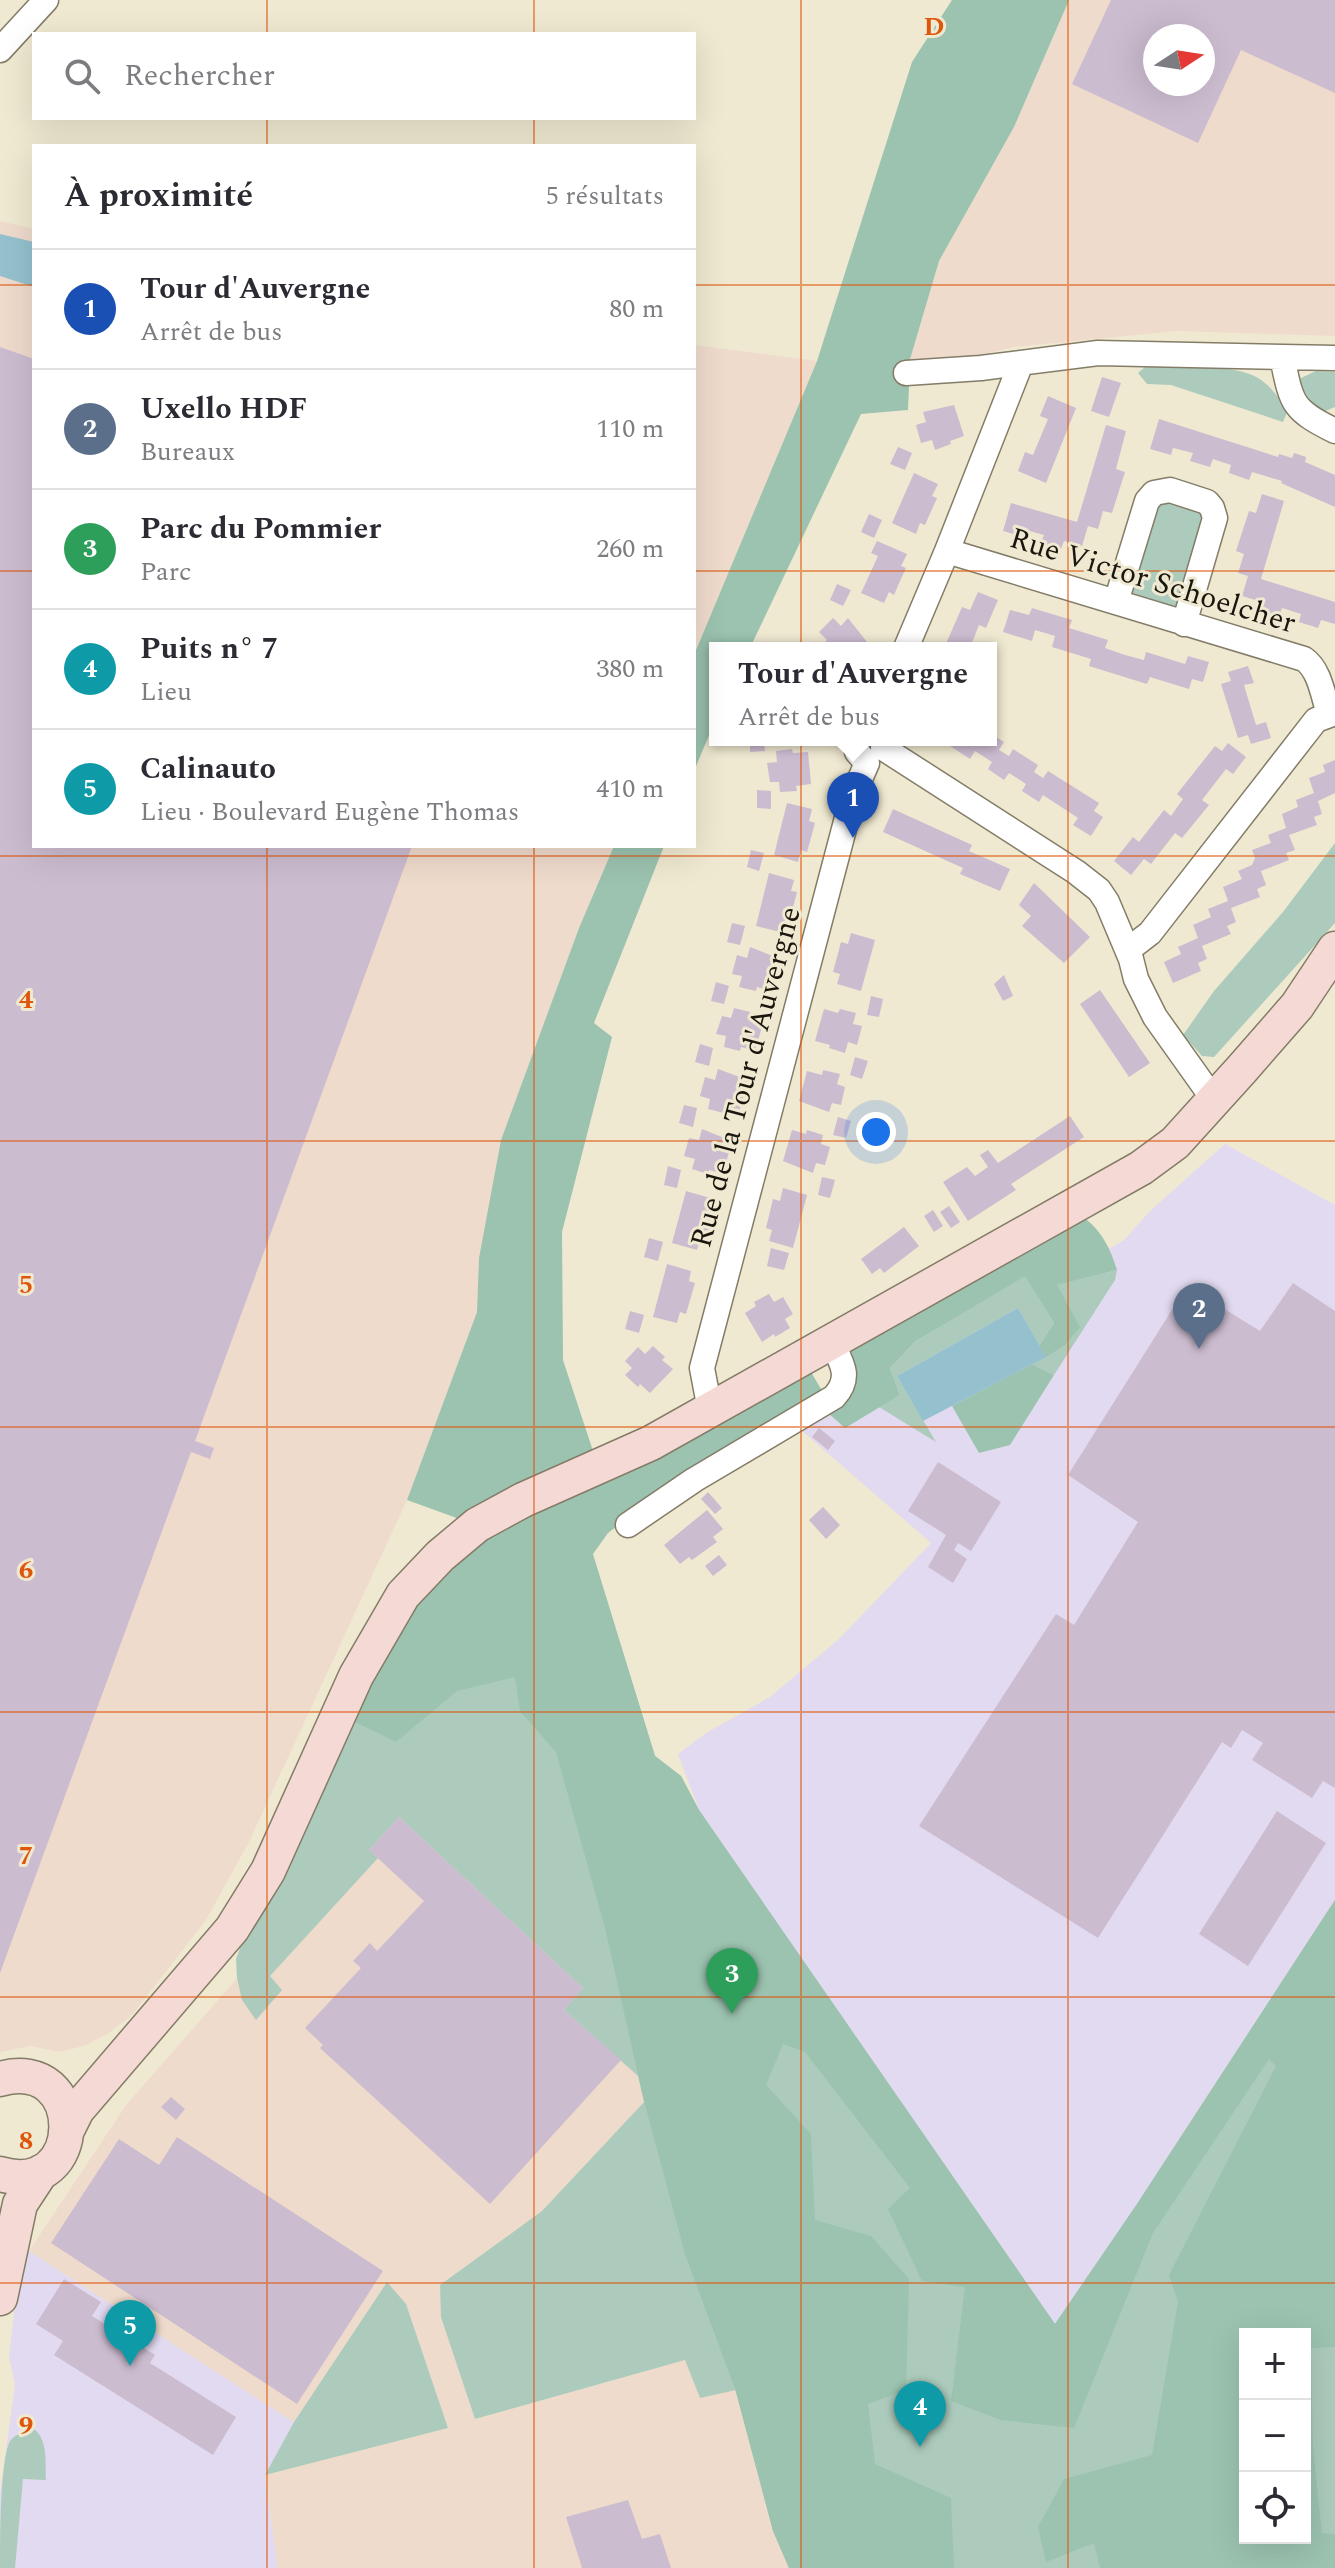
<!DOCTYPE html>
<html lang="fr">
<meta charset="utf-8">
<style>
:root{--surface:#fff;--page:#f2f2f3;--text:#2b2b33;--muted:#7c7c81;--line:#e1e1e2;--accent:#7c3aed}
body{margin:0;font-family:Spectral,serif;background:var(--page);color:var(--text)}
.controls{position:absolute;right:24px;bottom:24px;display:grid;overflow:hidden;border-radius:0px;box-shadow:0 8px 32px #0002}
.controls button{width:72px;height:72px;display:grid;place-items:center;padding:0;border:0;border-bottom:2px solid var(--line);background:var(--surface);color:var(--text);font:40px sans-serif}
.compass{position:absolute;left:1143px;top:24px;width:72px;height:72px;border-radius:50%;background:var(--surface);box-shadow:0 8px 32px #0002;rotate:78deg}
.you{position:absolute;left:876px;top:1132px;width:28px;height:28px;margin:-20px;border:6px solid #fff;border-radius:50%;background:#1a73e8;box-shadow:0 0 0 12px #1a73e833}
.badge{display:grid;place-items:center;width:52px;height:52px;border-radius:50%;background:var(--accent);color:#fff;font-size:26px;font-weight:700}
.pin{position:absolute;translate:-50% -66px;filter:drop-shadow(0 2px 4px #0008)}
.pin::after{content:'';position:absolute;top:42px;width:28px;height:24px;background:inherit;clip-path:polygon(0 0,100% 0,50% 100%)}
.popup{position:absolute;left:709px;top:642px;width:288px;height:104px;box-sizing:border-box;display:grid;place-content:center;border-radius:0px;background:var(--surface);filter:drop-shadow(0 2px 6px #0005);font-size:26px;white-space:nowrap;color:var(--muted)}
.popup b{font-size:30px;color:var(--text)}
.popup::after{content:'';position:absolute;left:50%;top:100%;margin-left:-16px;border:16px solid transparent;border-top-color:var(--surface)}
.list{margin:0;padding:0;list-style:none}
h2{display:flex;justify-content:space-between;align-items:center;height:104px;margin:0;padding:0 32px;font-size:34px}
h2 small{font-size:26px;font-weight:400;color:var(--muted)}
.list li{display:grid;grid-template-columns:52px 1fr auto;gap:24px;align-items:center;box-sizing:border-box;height:120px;padding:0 32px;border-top:2px solid var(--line)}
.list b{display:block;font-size:30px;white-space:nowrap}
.list p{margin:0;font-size:26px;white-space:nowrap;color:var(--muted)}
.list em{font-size:26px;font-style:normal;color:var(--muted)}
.icon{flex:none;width:44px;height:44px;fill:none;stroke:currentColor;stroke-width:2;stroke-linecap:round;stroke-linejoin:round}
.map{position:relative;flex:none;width:1335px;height:2568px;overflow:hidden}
.search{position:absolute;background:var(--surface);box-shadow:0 8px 32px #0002;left:32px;top:32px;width:664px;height:88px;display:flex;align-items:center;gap:20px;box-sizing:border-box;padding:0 28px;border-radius:0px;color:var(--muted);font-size:30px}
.panel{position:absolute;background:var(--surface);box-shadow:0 8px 32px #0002;left:32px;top:144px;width:664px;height:704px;border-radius:0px}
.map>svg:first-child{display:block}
.commercial{fill:#e2daf0}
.industrial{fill:#efdbcc;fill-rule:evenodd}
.green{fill:#accbbc;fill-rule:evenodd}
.forest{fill:#9cc3b0;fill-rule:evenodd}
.water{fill:#95c1ce}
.building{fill:#ccbcd0;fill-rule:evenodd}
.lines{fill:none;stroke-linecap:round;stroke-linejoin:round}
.minor-casing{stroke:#837c67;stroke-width:27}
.secondary-casing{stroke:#837c67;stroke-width:37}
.minor{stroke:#fff;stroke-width:24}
.secondary{stroke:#f5d9d4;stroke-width:34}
.grid{fill:none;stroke:#de560c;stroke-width:2;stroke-opacity:0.55}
.labels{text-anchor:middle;stroke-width:6;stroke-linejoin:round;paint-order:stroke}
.street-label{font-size:30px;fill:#19160e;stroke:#f0e9d1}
.grid-label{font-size:26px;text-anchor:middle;font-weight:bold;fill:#de560c;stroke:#f0e9d1;stroke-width:6;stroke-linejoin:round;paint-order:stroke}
</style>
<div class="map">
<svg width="1335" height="2568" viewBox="0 0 1335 2568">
<rect width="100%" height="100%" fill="#f0e9d1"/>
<path class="commercial" d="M1225,1144L1335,1205V1900L1137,2204L1055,2325L699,1810L678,1754L706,1733L770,1697L840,1638L931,1543L801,1430L1124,1240L1150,1211Z
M29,2251L294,2422L265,2475L278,2568H0V2494L15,2385L9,2357L19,2267Z"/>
<path class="industrial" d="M1069,0H1335V336L1176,331L1014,347L906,373L939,261L1014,127ZM1155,36H1203V84H1155Z
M0,221L34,229V846H614L579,928L501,1140L479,1258L477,1312L407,1500L249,1842L206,1920L133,2014L109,2033L84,2046L59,2052L31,2046L0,2052Z
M694,345L817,361L694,655Z
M410,1781L614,1969L644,2102L542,2211L440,2285L460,2373L475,2419L685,2360L735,2389L773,2531L789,2568H278L265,2475L448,2428L406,2304L386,2283L294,2422L29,2251L126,2105Z"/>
<path class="green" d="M1145,367C1176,368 1231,362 1258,378C1271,386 1279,398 1288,410L1283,422L1171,385L1147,384L1138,373Z
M1316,371L1335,372V407L1323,412C1310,402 1300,396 1301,378Z
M1159,499L1206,512L1179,614L1126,597Z
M1335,843V923L1214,1057L1202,1056L1183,1035L1214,991L1283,912Z
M1117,1270L1115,1280L1054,1375L1032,1364L1064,1346L1056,1285Z
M1025,1275L1054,1323L1039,1346L1018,1308L897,1376L936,1442L879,1407L900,1395L890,1368L916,1341Z
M592,1554L655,1756L681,1776L699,1810L1055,2324L1137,2204L1335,1900V2568H789L773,2531L736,2390L700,2398L685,2360L475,2419L441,2317L440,2285L542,2211L644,2102L638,2076L564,2010L583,1988L399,1817L369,1850L378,1858L270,1976L282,1990L256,2020L242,2000L237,1978L236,1959L246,1932L283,1878L355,1722L339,1714ZM1245,2334H1305V2538H1245Z
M387,2282L406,2304L448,2428L265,2475L294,2422Z
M27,2426C49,2432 45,2461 46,2480L23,2479L15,2568H0C0,2542 0,2460 10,2441C15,2435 20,2433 27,2431Z"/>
<path class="forest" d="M952,0H1069L1014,127L939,261L906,373L909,387L908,410L861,414L750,648H715V721L694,771V655L817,361L912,62Z
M614,846H664L594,1023L612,1037L562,1232L563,1360L592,1448L599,1481L808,1367L824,1394L640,1509L608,1533L593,1554L655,1756L681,1776L699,1810L1055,2324L1137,2204L1335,1900V2347L1311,2348L1313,2448L1322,2533L1335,2534V2568H1100L1094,2543L1046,2562L1038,2527L1064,2479L1152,2455L1178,2302L1169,2275L1276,2066L1269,2059L1153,2233L1074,2428L1001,2420L951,2401L965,2287L922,2281L888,2209L910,2188L805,2052L783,2044L766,2085L811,2134L815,2220L871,2236L909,2279L906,2390L868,2404L875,2464L951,2498L954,2568H789L773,2531L735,2389L685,2254L644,2101L605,1928L556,1752L520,1711L515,1677L457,1691L396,1742L339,1714L356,1676L476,1525L407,1500L477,1312L479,1258L501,1140L579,928ZM1245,2334H1305V2538H1245Z
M1082,1216C1101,1230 1110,1247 1117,1270L1057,1285L1080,1327L1064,1346L1046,1357L1039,1346L1054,1323L1025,1276L916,1341L890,1368L900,1395L845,1428L828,1413C859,1393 863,1382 849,1346Z
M1032,1364L1054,1375L1010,1445L979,1453L952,1406Z"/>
<path class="water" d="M0,234L34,242V287L0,276Z
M1018,1308L1046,1357L923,1421L897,1376Z"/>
<path class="building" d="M1111,0H1335V93L1241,50L1198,143L1072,84ZM1155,36H1203V84H1155Z
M0,347L34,359V846H412L195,1441L214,1448L210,1459L191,1452L0,1973Z
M1102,377L1121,383L1109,417L1091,411Z
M1048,396L1076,408L1046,483L1018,471L1025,452L1033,455L1048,419L1040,416Z
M954,405L964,436L950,441L951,444L935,450L932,440L921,443L916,425L926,422L923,412Z
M1159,419L1278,457L1279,454L1292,458L1294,453L1306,457L1305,462L1335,475V507L1281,483L1282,481L1252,472L1249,480L1229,473L1231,465L1213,459L1210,467L1190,461L1193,453L1173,448L1171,455L1150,449Z
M1106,425L1126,431L1116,469L1125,472L1112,513L1103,511L1098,529L1088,526L1082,546L1064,541L1061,549L1041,543L1044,535L1026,530L1024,537L1003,531L1011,503L1077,522Z
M898,447L912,453L905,470L890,464Z
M914,473L938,484L932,496L937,498L925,525L920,523L916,534L892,523Z
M1262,494L1284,501L1261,579L1335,602V624L1321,620L1318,628L1299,622L1301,614L1282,608L1279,616L1259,610L1262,602L1242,596L1248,576L1238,573L1244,554L1236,551L1249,511L1256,513Z
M869,514L882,520L874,538L861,532Z
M877,541L907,554L901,566L906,568L900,581L894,595L889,592L884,603L861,593L878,556L871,553Z
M837,584L851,590L843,606L830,600Z
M978,592L998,600L986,628L979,625L971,645L978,648H951L945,646L962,607L970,610Z
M1032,608L1072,620L1069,628L1108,640L1105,648L1125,655L1144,660L1146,652L1185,664L1188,656L1209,662L1203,682L1192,679L1189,689L1150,677L1147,684L1089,666L1091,659L1052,647L1055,636L1035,630L1032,641L1003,632L1010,610L1029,615Z
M833,618L841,626L848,618L867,642L862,648H819L827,640L819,632Z
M1248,666L1254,683L1244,685L1256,725L1266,722L1271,738L1251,744L1248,735L1238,738L1221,684L1231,681L1228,672Z
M991,734L1004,742L999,750L1009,756L1013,749L1038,765L1034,772L1043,778L1048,771L1099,803L1094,811L1103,817L1091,836L1073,825L1078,818L1043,795L1039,802L1022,791L1026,784L1009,773L1004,780L988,769L992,762L975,751L970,759L941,740H991Z
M750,740H764L765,751L750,752Z
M1228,743L1246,757L1233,774L1226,769L1202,800L1209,805L1182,838L1175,833L1151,864L1144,859L1131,875L1114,861L1133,837L1139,842L1164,810L1171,816L1183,799L1177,794L1215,746L1222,751Z
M792,749L793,753L808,752L811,784L796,786L797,791L780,792L779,782H770L767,763L777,762L776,751Z
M1335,760V793L1318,801L1322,814L1314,817L1317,825L1289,835L1295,850L1286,853L1289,860L1261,871L1266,885L1257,889L1260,897L1231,908L1236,922L1227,926L1231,934L1202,946L1207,959L1198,963L1201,971L1173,983L1164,962L1181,954L1178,947L1198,938L1193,925L1211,917L1208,909L1228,901L1223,887L1242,879L1238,871L1252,865L1255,858L1252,850L1271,843L1268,835L1286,828L1282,814L1298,807L1296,800L1314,793L1309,778L1325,772L1323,765Z
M757,790L771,791V809L757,808Z
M787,803L812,809L809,821L815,823L807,852L801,850L798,862L774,855Z
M893,809L972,845L969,851L1010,869L1000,891L960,874L963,868L883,832Z
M751,850L764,853L759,871L747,867Z
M769,873L794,880L791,891L797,892L789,923L783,921L780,932L756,926Z
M1034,883L1090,937L1064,963L1022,926L1031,916L1019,905Z
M732,923L745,926L740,945L727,942Z
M851,933L875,940L861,991L837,984L840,974L833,972L841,942L848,944Z
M750,947L780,959L771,991L757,987L756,991L739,987L742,976L732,974L737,955L747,958Z
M1004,975L1013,996L1003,1001L994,984Z
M716,982L729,986L724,1004L711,1001Z
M1100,990L1150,1063L1129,1077L1080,1004Z
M871,996L883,999L879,1017L867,1015Z
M734,1008L750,1012L749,1016L764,1020L755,1051L741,1047L740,1051L724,1047L726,1036L716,1034L722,1016L731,1018Z
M824,1009L838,1013L840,1009L856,1013L853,1024L862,1026L857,1045L848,1042L845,1053L829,1048L830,1045L815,1041Z
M700,1044L713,1048L709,1066L695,1062Z
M855,1057L868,1061L862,1079L850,1075Z
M718,1069L748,1080L739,1112L725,1109L724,1113L708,1109L710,1099L700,1096L705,1077L715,1080Z
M823,1070L840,1074L837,1084L845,1087L841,1105L832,1103L829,1112L799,1101L807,1071L822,1075Z
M684,1105L697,1108L693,1127L679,1123Z
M1070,1116L1084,1137L1011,1184L1016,1190L968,1221L943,1182L967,1167L975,1176L988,1167L980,1155L988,1150L998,1163Z
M838,1117L851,1121L846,1138L833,1135Z
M702,1129L732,1141L723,1174L709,1170L708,1174L692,1169L695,1159L684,1156L689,1138L699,1140Z
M792,1130L806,1134L807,1130L823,1135L821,1144L830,1147L825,1165L816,1163L813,1173L783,1161Z
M668,1166L681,1170L677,1188L664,1185Z
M822,1177L835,1180L830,1198L818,1195Z
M783,1188L807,1195L793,1248L769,1241L772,1230L766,1228L773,1199L780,1201Z
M686,1191L710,1198L708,1208L714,1210L706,1240L700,1238L697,1250L672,1243Z
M949,1206L960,1222L951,1228L940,1212Z
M933,1210L943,1226L934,1232L924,1216Z
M904,1227L919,1246L884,1273L880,1268L872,1274L861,1259Z
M649,1238L663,1242L658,1261L644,1257Z
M771,1248L789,1253L784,1270L767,1266Z
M667,1264L691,1271L689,1281L695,1283L686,1314L680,1312L677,1323L653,1317Z
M1293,1283L1335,1311V1788L1323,1781L1312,1798L1252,1760L1263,1743L1242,1730L1231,1748L1222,1742L1098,1938L919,1826L1056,1614L1074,1625L1138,1522L1068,1475L1187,1286L1260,1331Z
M769,1294L774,1302L783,1297L793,1314L785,1319L790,1328L775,1337L774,1334L762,1342L745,1313L756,1306L754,1302Z
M630,1311L644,1315L639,1333L625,1329Z
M653,1346L665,1357L662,1360L673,1369L650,1393L640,1384L638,1387L625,1375L632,1368L625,1361L638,1347L645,1354Z
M819,1428L835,1441L828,1450L812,1437Z
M938,1462L1001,1502L971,1551L958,1543L954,1550L967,1559L953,1583L928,1567L946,1535L908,1511Z
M708,1492L722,1508L715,1514L701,1499Z
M823,1507L840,1525L826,1539L809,1520Z
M707,1510L723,1529L713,1537L717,1542L692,1560L689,1557L680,1564L664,1545Z
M719,1555L727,1565L713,1576L705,1566Z
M1277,1811L1326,1843L1248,1966L1199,1934Z
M399,1817L583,1988L564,2010L621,2060L490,2204L320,2048L323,2045L305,2028L361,1968L353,1961L370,1943L377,1951L424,1901L369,1850Z
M171,2097L185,2109L176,2120L161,2107Z
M177,2137L383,2271L297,2404L51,2243L119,2139L159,2165Z
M64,2279L101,2302L92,2316L155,2355L150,2363L236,2417L213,2455L54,2355L63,2341L36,2324Z
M628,2500L642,2539L660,2534L671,2568H582L566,2517Z"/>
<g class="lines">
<g class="minor-casing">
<path id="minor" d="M0,50L46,0
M1282,357C1292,404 1291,409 1335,431
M906,373L981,368L1098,353L1335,358
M947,551L1304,659C1320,670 1323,696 1329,714
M1116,602L1147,501L1154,493L1170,490L1207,502L1212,508L1215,518L1184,624
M906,648L947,551L1021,363
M855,740L857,752L867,763
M883,748L1076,872L1099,890L1107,902L1131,959L1136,979L1155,1017L1214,1100
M1128,950L1150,933L1316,720L1335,713
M710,1410L702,1368L853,795L867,763
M628,1525L694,1480L834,1397C852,1378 842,1363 832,1343"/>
</g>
<g class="secondary-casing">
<path id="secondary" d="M0,2079C89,2054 88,2200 0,2174
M68,2128L77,2110L232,1929L268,1871L356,1676L403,1595L440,1556L477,1525L523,1500L651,1443L1141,1168L1175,1143L1242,1069L1297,1006L1335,949
M0,2298L20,2204L41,2172"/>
</g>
<use href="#minor" class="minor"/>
<use href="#secondary" class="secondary"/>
</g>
<path class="grid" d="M267,0V34M534,0V34M801,0V2568M1068,0V2568M267,118V146M534,118V146M0,285H34M694,285H1335M0,571H34M694,571H1335M267,846V2568M534,846V2568M0,856H1335M0,1141H1335M0,1427H1335M0,1712H1335M0,1997H1335M0,2283H1335"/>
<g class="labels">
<g class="street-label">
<text transform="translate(1153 580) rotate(17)" y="10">Rue Victor Schoelcher</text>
<text transform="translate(745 1077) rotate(-75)" y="10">Rue de la Tour d'Auvergne</text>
</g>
</g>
<g class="grid-label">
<text x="934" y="35">D</text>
<text x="26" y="1008">4</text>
<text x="26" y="1293">5</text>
<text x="26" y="1578">6</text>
<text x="26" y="1864">7</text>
<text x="26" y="2149">8</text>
<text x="26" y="2434">9</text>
</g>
</svg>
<div class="controls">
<button>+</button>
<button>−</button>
<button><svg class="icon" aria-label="locate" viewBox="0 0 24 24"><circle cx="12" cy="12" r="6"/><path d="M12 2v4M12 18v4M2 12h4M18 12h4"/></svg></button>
</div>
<svg class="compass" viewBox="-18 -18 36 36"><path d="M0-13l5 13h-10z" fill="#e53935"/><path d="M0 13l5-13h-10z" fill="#7c7c81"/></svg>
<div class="you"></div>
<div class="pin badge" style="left:853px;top:838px;background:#1a4fb4">1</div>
<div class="popup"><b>Tour d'Auvergne</b>Arrêt de bus</div>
<div class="pin badge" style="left:1199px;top:1349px;background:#5c6f8a">2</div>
<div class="pin badge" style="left:732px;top:2014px;background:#2e9e5b">3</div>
<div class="pin badge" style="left:920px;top:2447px;background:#0f9aa8">4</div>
<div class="pin badge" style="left:130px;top:2366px;background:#0f9aa8">5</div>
<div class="search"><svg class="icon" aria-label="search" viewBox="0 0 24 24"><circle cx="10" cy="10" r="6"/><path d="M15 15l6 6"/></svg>Rechercher</div>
<section class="panel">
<h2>À proximité<small>5 résultats</small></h2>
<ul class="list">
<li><span class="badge" style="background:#1a4fb4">1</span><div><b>Tour d'Auvergne</b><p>Arrêt de bus</p></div><em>80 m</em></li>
<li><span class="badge" style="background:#5c6f8a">2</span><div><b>Uxello HDF</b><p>Bureaux</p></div><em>110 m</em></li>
<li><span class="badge" style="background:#2e9e5b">3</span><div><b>Parc du Pommier</b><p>Parc</p></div><em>260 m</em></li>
<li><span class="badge" style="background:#0f9aa8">4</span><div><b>Puits n° 7</b><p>Lieu</p></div><em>380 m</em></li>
<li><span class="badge" style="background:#0f9aa8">5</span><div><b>Calinauto</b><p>Lieu · Boulevard Eugène Thomas</p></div><em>410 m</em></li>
</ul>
</section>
</div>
